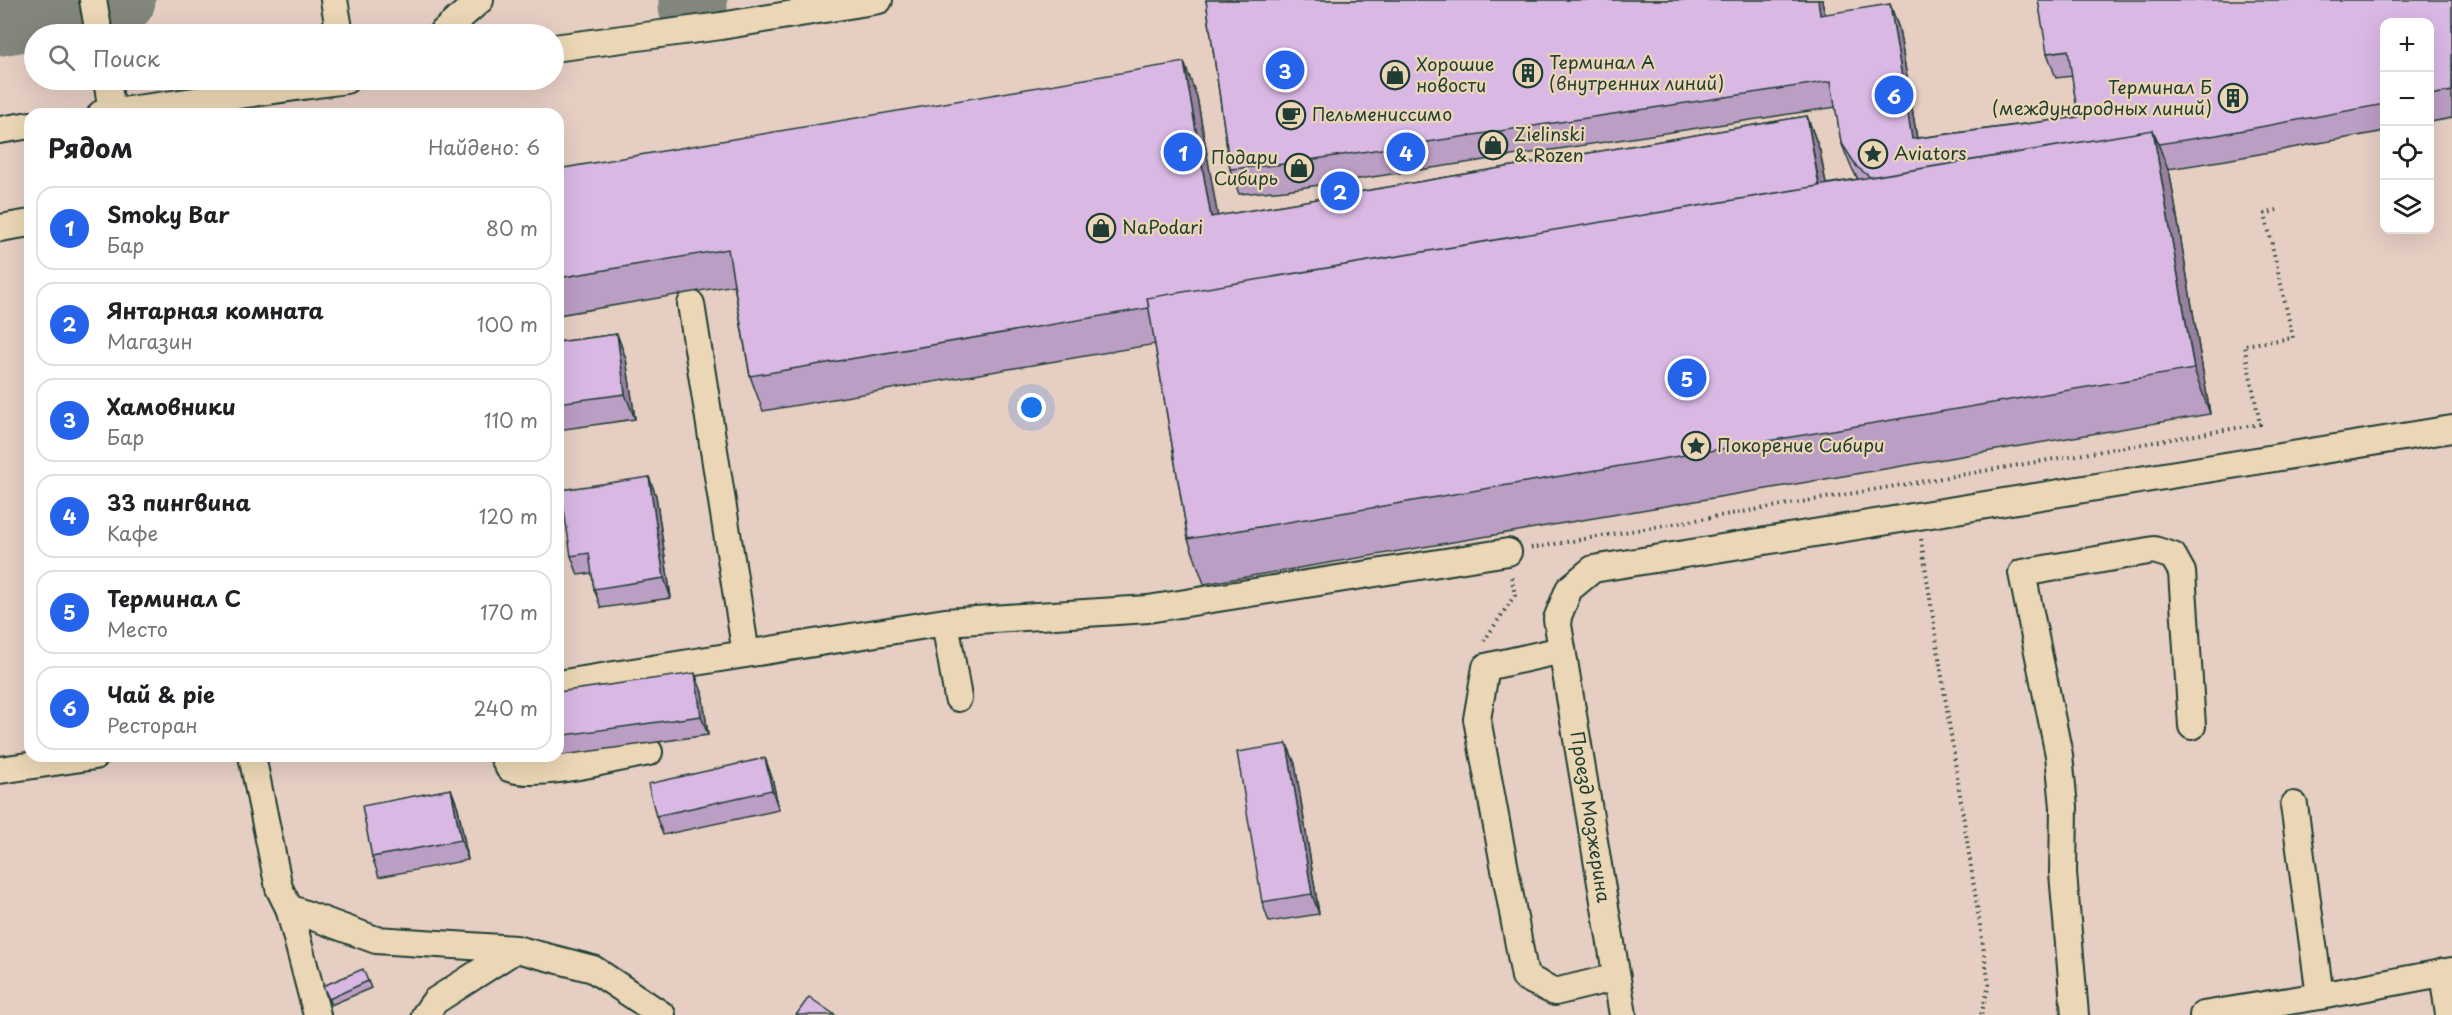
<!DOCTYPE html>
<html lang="ru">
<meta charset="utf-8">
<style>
:root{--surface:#fff;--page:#f6f6f6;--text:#202124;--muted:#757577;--line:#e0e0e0;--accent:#2563eb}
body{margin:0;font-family:"Playpen Sans",sans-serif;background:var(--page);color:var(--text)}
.controls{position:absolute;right:18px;top:18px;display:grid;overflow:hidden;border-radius:12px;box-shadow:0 6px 24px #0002}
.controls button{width:54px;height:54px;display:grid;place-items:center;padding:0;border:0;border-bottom:2px solid var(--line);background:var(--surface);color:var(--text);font:30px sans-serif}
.you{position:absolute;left:1032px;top:408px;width:21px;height:21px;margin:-15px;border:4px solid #fff;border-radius:50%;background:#1a73e8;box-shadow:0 0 0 9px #1a73e833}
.badge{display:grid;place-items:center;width:39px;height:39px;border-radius:50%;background:var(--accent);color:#fff;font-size:20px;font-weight:700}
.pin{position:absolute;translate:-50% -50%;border:3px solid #fff;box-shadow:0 2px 6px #0006}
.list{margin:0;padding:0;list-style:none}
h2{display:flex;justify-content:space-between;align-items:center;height:78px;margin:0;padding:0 24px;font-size:26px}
h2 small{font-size:20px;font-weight:400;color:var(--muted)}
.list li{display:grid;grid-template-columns:39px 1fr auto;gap:18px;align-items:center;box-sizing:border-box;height:84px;margin:0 12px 12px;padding:0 12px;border:2px solid var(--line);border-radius:18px}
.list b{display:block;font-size:22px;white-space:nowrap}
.list p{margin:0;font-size:20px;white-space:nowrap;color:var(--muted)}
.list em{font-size:20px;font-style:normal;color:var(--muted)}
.icon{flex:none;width:33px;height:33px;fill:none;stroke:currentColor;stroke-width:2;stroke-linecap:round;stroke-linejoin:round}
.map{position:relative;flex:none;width:2452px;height:1015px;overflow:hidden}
.search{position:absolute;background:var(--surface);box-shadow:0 6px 24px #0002;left:24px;top:24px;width:540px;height:66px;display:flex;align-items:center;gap:15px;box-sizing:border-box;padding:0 21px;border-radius:33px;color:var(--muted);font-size:22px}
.panel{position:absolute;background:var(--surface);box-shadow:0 6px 24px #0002;left:24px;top:108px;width:540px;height:654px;border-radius:18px}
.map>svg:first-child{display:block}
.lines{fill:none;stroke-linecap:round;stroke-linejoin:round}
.taxiway{stroke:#82867c;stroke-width:69}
.minor-casing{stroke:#1f3d34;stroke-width:30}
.path{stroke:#1f3d34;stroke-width:4;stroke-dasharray:1.5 4.5;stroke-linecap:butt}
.minor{stroke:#ebd7b5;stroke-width:26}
.wall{fill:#bb9ec4;stroke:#1f3d34;stroke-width:1.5}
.shaded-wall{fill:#9881a0;stroke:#1f3d34;stroke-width:1.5}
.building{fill:#d9b8e4;stroke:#1f3d34;stroke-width:1.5}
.labels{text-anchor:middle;stroke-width:4.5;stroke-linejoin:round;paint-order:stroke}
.poi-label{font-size:18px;fill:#1f3d34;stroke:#ebd7b5;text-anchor:start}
.street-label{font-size:18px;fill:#1f3d34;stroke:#ebd7b5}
</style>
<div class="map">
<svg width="2452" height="1015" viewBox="0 0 2452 1015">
<rect width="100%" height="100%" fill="#e6cec3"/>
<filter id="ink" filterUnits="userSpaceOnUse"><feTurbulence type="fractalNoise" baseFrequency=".0167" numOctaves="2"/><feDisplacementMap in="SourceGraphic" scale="12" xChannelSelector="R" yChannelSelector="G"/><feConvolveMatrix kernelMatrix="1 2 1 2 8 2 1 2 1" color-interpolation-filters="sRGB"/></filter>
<g filter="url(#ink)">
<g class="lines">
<path class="taxiway" d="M693,0V7
M0,21L121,0"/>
<g class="minor-casing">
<path id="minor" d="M93,0L99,34
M334,0L340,34
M441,34L480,0
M554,48L721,26L879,0
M107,80L112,112
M101,114L346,80
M0,130L30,125
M0,228L30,223
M691,304L746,654
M945,622L958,698
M1562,650L1486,667L1477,719L1525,977L1555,992L1617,977
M558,684L945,622L1148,609L1508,552
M252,756L279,888L289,908L317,1015
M503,756L509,768C540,779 613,758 649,752
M0,770L95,756
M2294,805L2320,996
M289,908L376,940L516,949L593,969L662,1015
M2443,972L2449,1015
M425,1015L435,1001L516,949
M1623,1015L1557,619L1569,589L1593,569L2452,429
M2075,1015L2063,873L2064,807L2059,755L2022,573L2154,550L2173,556L2182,572L2192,726
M2203,1015L2320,996L2452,971"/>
</g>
<path class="path" d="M1921,539L1989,985L1981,1015
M1531,548L2260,424L2244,345L2293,338L2265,214L2277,210
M1484,641L1515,595L1511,575"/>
<use href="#minor" class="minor"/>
</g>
<path class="wall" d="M1206,0H1822L1825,15L1890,4L1899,29L1917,138L2078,117L2072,76L2056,78L2047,53L2452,0V118L2430,122V22H2385V131L2226,160L2168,169L2170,175L2210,414L1204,584L1188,539L1155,344L763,411L750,376L734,285L558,315V169L1197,97L1217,216L1807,116L1820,151L1826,184L1858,179L1851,167L1841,142L1836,107L1286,190L1239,194L1230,169Z
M617,334L626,359L635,419L558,430V342Z
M649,477L656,496L671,598L601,608L594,589L592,573L578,575L571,556Z
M558,692H702L708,735L542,758V756H558Z
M1287,744L1295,764L1319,914L1269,922L1262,902Z
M765,758L772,778L779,810L663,835L656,816Z
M451,789L458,808L468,860L379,877L372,857Z
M368,981L371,988L331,1005L323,986Z"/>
<path class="shaded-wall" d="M1818,0H1822L1830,41L1820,15Z
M1890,4L1899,29L1921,164L1912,139Z
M1184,62L1197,97L1224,252L1211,217Z
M1807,116L1820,151L1834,229L1821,194Z
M2153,130L2170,175L2210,414L2194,369Z
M617,334L626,359L635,419L625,394Z
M649,477L656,496L671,598L664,578Z
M695,673L702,692L708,735L701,716Z
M1287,744L1295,764L1319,914L1312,894Z
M765,758L772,778L779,810L772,790Z
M451,789L458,808L468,860L461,840Z"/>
<path class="building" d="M1206,0H1818L1820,15L1890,4L1912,139L2078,117L2068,50L2047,53L2038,0H2452V91L2430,95V22H2385V104L2217,135L2159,144L2153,130L1870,177L1857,167L1841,142L1831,81L1276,165L1230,169Z
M1184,62L1211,217L1807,116L1819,186L1147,298L1149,308L750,376L728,249L558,278V169Z
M2153,130L2194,369L1188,539L1147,298Z
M617,334L625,394L558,403V342Z
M649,477L664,578L594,589L589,553L571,556L561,490Z
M695,673L701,716L558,736V692Z
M1287,744L1312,894L1262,902L1237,752Z
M765,758L772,790L656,816L648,784Z
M451,789L461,840L372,857L362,806Z
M363,969L368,981L329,999L323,986Z
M809,997L835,1015H796Z"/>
</g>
<defs>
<g id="building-ring" transform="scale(1.5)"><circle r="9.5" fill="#ebd7b5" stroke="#1f3d34" stroke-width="1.5"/><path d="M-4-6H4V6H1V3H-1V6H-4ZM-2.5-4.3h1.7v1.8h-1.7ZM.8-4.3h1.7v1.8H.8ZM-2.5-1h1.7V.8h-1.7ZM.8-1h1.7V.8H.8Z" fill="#1f3d34"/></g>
<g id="shop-ring" transform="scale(1.5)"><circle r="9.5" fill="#ebd7b5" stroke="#1f3d34" stroke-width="1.5"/><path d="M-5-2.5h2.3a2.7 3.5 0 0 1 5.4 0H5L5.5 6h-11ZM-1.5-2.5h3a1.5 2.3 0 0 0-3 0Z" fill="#1f3d34"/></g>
<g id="cafe-ring" transform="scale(1.5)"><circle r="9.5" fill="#ebd7b5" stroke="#1f3d34" stroke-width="1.5"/><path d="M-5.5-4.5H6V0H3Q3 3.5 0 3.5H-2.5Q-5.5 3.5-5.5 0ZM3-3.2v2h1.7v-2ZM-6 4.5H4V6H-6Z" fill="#1f3d34"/></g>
<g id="sight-ring" transform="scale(1.5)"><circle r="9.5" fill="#ebd7b5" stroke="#1f3d34" stroke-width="1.5"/><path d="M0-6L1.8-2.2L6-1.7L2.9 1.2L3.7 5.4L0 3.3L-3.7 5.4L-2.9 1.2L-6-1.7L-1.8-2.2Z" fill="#1f3d34"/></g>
</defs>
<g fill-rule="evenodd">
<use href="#building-ring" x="1528" y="73"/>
<use href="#shop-ring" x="1395" y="75"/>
<use href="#building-ring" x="2233" y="98"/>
<use href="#cafe-ring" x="1291" y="115"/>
<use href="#shop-ring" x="1493" y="145"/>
<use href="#sight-ring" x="1873" y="154"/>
<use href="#shop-ring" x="1299" y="168"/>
<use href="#shop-ring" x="1101" y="228"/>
<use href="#sight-ring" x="1696" y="446"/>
</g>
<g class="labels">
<g class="poi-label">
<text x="1549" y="69">Терминал А<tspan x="1549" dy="21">(внутренних линий)</tspan></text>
<text x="1416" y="71">Хорошие<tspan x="1416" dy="21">новости</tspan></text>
<text x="2212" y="94" text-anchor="end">Терминал Б<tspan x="2212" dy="21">(международных линий)</tspan></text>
<text x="1312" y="121">Пельмениссимо</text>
<text x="1514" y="141">Zielinski<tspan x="1514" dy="21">&amp; Rozen</tspan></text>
<text x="1894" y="160">Aviators</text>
<text x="1278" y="164" text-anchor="end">Подари<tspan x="1278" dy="21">Сибирь</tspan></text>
<text x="1122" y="234">NaPodari</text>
<text x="1717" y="452">Покорение Сибири</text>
</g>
<g class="street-label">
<text transform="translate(1590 817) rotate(81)" y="6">Проезд Мозжерина</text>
</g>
</g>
</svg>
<div class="controls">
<button>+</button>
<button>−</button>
<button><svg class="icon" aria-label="locate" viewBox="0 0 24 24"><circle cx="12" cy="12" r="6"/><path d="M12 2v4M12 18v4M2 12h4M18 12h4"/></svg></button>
<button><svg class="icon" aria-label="layers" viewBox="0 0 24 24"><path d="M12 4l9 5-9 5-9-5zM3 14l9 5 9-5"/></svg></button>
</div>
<div class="you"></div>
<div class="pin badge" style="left:1183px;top:152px">1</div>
<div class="pin badge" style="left:1340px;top:191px">2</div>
<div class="pin badge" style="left:1285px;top:70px">3</div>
<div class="pin badge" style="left:1406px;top:152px">4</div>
<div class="pin badge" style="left:1687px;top:378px">5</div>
<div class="pin badge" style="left:1894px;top:95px">6</div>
<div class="search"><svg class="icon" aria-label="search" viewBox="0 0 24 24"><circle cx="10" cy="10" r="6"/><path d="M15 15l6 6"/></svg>Поиск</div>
<section class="panel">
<h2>Рядом<small>Найдено: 6</small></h2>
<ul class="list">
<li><span class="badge">1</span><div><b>Smoky Bar</b><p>Бар</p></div><em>80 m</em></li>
<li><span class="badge">2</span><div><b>Янтарная комната</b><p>Магазин</p></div><em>100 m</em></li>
<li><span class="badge">3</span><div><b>Хамовники</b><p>Бар</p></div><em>110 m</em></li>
<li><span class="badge">4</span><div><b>33 пингвина</b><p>Кафе</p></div><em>120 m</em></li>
<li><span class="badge">5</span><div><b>Терминал С</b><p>Место</p></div><em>170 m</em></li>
<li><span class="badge">6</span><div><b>Чай &amp; pie</b><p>Ресторан</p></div><em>240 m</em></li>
</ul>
</section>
</div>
